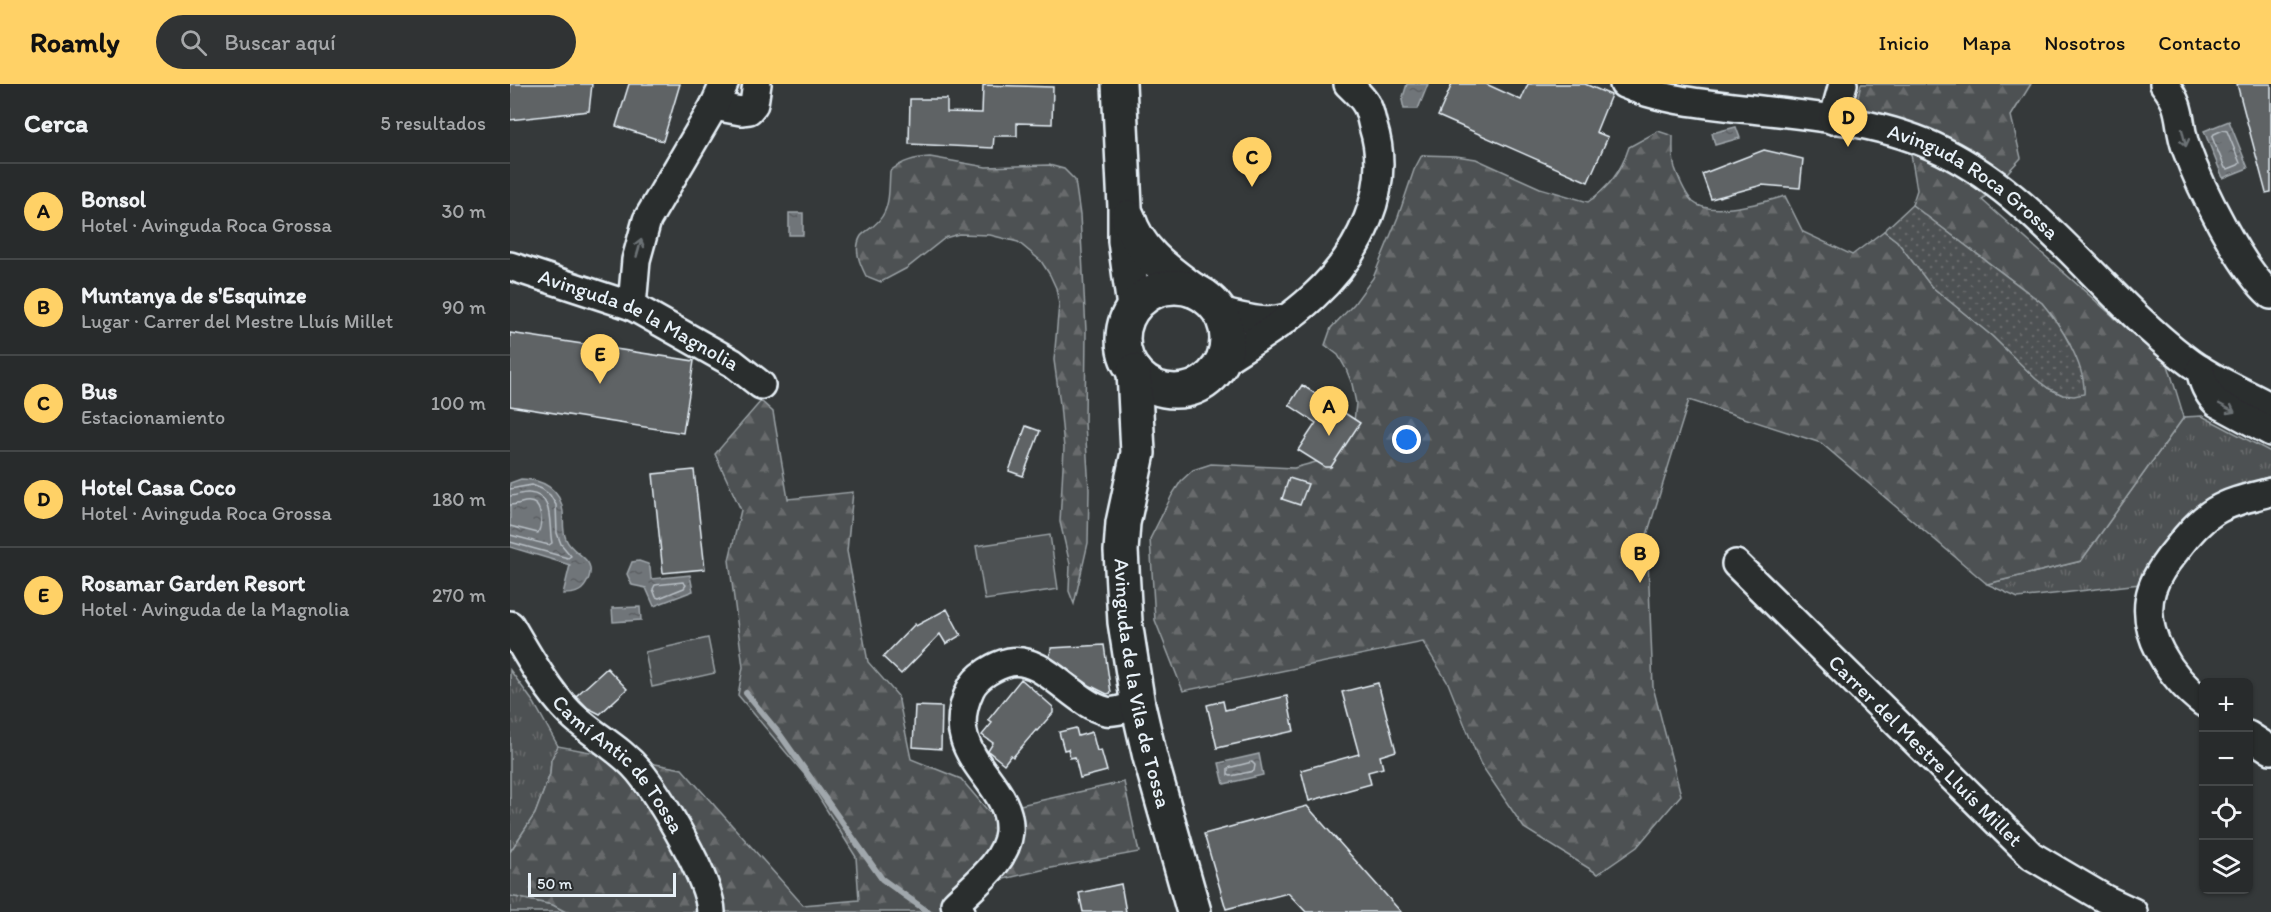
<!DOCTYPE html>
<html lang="es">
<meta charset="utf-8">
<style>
:root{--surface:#282b2c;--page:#303334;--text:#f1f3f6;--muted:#a5a7a9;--line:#444748;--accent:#ffd166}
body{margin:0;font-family:Itim,sans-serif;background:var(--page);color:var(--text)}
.controls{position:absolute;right:18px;bottom:18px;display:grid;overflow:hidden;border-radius:9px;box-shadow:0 2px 4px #0004}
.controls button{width:54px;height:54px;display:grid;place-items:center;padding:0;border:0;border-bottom:2px solid var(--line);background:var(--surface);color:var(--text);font:30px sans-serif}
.scale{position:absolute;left:18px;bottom:15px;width:148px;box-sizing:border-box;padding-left:6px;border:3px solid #e8f1f8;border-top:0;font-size:16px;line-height:21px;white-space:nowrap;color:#e8f1f8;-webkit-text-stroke:4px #2a2d2e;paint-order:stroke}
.you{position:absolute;left:897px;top:356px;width:21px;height:21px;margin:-15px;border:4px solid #fff;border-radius:50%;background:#1a73e8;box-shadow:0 0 0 9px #1a73e833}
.badge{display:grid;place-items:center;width:39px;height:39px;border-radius:50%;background:var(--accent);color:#111;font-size:20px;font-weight:700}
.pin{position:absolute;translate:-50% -50px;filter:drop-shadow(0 2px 3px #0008)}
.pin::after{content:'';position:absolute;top:32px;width:21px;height:18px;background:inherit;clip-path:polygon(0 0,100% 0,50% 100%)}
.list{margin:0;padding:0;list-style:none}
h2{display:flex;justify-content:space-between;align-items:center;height:78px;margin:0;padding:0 24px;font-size:26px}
h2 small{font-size:20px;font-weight:400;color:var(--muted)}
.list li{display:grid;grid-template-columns:39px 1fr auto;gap:18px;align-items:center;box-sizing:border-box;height:96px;padding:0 24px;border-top:2px solid var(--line)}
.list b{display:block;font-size:22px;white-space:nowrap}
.list p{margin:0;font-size:20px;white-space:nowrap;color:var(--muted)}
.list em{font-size:20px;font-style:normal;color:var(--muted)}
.icon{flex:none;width:33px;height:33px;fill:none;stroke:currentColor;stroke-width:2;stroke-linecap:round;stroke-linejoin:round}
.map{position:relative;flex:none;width:1761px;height:828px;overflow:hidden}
header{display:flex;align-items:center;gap:36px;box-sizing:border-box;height:84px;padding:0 30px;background:var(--accent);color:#111}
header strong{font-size:28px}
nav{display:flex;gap:33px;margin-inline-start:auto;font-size:21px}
.search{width:420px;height:54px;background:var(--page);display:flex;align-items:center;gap:15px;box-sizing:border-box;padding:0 21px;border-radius:33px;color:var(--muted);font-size:22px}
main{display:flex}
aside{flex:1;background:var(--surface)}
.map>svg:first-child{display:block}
.grass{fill:url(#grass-tufts);stroke:#9aa1a5;stroke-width:1.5}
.forest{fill:url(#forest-firs);stroke:#9aa1a5;stroke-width:1.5}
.garden{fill:url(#garden-dots);stroke:#9aa1a5;stroke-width:1.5}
.pitch{fill:#4d5152;stroke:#9aa1a5;stroke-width:1.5}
.water{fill:url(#water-ripples);stroke:#a0a7ac;stroke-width:1.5}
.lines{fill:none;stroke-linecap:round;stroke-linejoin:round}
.shore{stroke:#b8bfc5;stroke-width:1.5}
.stream{stroke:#a0a7ac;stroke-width:6}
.building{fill:#5f6365;stroke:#e8f1f8;stroke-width:1.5}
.minor-casing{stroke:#e8f1f8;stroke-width:32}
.major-casing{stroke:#e8f1f8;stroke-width:38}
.minor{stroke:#2a2d2e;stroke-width:27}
.major{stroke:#2a2d2e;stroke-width:33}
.oneway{stroke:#6c7275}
.labels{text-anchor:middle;stroke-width:6;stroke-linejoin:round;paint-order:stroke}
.street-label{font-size:21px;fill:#e8f1f8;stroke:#2a2d2e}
</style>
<header>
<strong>Roamly</strong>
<div class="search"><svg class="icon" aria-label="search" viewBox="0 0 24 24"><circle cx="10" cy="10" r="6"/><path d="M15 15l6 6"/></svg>Buscar aquí</div>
<nav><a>Inicio</a><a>Mapa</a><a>Nosotros</a><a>Contacto</a></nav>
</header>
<main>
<aside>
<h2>Cerca<small>5 resultados</small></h2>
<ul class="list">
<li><span class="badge">A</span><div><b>Bonsol</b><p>Hotel · Avinguda Roca Grossa</p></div><em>30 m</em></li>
<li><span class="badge">B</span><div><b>Muntanya de s'Esquinze</b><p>Lugar · Carrer del Mestre Lluís Millet</p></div><em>90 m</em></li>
<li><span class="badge">C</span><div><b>Bus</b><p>Estacionamiento</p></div><em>100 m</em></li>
<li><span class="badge">D</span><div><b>Hotel Casa Coco</b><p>Hotel · Avinguda Roca Grossa</p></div><em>180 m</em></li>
<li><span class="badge">E</span><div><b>Rosamar Garden Resort</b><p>Hotel · Avinguda de la Magnolia</p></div><em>270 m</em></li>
</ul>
</aside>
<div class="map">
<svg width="1761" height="828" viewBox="0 0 1761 828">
<defs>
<pattern id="grass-tufts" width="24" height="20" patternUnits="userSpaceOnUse" patternTransform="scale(1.5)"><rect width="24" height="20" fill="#4d5152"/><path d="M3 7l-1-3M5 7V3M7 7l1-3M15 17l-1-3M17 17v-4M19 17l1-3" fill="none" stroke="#676a6c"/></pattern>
<pattern id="forest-firs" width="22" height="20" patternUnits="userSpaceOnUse" patternTransform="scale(1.5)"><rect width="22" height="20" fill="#4d5152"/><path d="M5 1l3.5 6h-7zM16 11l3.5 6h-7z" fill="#676a6c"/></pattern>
<pattern id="garden-dots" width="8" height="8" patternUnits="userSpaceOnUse" patternTransform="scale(1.5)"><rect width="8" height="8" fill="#4d5152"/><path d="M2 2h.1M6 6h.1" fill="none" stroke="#676a6c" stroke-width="1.8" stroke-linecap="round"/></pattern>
<pattern id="water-ripples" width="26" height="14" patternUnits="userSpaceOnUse" patternTransform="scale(1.5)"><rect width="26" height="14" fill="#707579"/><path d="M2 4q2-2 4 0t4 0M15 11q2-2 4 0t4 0" fill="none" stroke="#5b5e62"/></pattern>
</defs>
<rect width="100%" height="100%" fill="#35393a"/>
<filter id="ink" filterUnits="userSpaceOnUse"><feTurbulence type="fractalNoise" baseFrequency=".0167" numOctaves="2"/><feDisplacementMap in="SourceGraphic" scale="12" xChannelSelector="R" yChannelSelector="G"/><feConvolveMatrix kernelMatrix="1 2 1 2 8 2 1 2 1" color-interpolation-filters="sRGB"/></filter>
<g filter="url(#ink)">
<path class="grass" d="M1692,332L1761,368V392L1714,407L1680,431L1630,500L1508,514L1477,500L1571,477L1674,333Z
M0,586L24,619L48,662L41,676L40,690L25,730L0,768Z
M0,812L43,821L56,828H0Z"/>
<path class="forest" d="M1351,0H1521L1501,32L1511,74L1472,116L1658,281L1674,333L1571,477L1477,500L1311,359L1179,316L1137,451L1143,603L1171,711L1127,763L1088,790L1014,744L970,679L938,599L913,558L673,607L645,536L640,455L662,411L671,397L683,386L701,380L784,384L817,375L844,338L846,319L842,300L836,285L828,271L815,261L821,244L844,220L863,194L888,133L904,86L912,71L946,72L966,75L1030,104L1078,118C1099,103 1111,88 1119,63L1148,47L1163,52C1163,62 1162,75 1165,84C1169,95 1175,110 1183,118C1201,134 1255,118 1275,112L1293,148L1342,171L1374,147L1387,157L1421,202L1482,252L1526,295L1538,304L1553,311L1572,293L1559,258L1544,234L1532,219L1402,121L1407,106L1400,64L1345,26Z
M420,73L476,83L539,81L554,85L565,96L570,131L576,247L575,339L579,406L578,459L564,520L559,507L560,480L550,438L554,364L550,320L544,276L549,220L546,204L540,191L531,177L508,158L480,151L449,150L435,154L397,184L371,198L356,192C350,180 343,165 351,152C357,145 368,142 374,129C380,117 379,101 380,87C393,77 404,74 420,73Z
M251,317L263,328L278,415L343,408L337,467L358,578L388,612L401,675L451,695L479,728L614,698L629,768L536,785L472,800L459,828H56L43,821L0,812V768L25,730L40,690L41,676L48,662L172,685L293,821L349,816L346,773L295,691L228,611L233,583L219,476L231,426L205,370Z"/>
<path class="garden" d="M1402,121L1532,219C1550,240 1576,282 1574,310L1564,312L1553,311L1538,304L1526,295L1482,252L1421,202L1387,157L1374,147Z"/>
<path class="pitch" d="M540,451L548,505L475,516L466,462Z
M198,554L205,589L142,603L135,568Z"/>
<path class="water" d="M897,0H918L908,25H894L892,16Z
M1719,37L1738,84L1713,94L1694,47Z
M1226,43L1230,54L1205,61L1202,49Z
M279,129H293V151H279Z
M11,395C32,395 51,405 53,428C54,438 52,446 56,455C62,472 91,473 76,500C71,509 63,510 53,510L60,481L0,463V399Z
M129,477L138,480L140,484L141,495L180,491L183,507L144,522L136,504L122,501L117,490L122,478Z
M130,523L131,536L103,538L102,524Z
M749,670L753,691L714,700L709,679Z"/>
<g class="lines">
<path class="shore" d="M1713,46L1717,47L1730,79L1728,81L1718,85L1715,84L1702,53L1704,50Z
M0,405L22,401L32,405L40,411L46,421L47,449L51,460L61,472L58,474L0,458
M0,412C7,412 12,408 19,409C45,411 38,441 42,459L39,461L0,451
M0,421C6,421 10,419 15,418C33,415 33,439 28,449L0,442
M173,498L176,501L174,504L149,514L146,513L143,505L145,501Z
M742,678L745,681L744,687L721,692L718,691V684Z"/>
<path class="stream" d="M236,609L271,652L372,795L418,828"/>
</g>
<path class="building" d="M0,0H82L79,27L0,36Z
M119,0H170L153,57L106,42Z
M942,0H976L1011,16L1018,0H1075L1101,11L1086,48L1098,53L1078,98L928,32Z
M1727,0H1761V108L1756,109Z
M473,1L543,3L542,40L507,39V52H484L483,64L399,60L400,15H437V28L472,29Z
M1254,66L1293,75L1290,104L1252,101L1201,115L1192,90Z
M0,249L184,277L173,349L0,322Z
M792,301L850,339L821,383H815L788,366L806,339L779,321Z
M516,342L530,347L513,392L499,387Z
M184,386L195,485L153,489L143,390Z
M779,394L798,400L790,421L772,415Z
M437,525L451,551L436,560L430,550L391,590L373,573L405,540L406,542Z
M594,561L601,609L597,610L581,602L540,573L541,564Z
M97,584L117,605L90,630L78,624L66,612Z
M511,595L543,623V629L527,647L526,646L503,673L501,671L494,680L478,667L483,659L472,651L482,639L478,636Z
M868,599L886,667L870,672L873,684L858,688L861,700L799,717L791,686L849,670L832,608Z
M777,612L784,647L707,664L697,621L713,617L715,626Z
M405,622L432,623L431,665L403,663Z
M566,644L568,652L582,648L587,667L591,666L597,687L570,694L565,673L560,674L558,665L554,666L549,648Z
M797,722L891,828H796L778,809L716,825L694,750Z
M611,800L616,828H573L569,809Z"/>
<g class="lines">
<g class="minor-casing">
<g id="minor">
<path id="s1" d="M1114,0C1147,14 1180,18 1215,22C1287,31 1367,34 1433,67C1529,115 1590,209 1674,274C1699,294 1732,307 1761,323"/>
<path d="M1654,0C1674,25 1667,38 1676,64C1690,103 1730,184 1761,211"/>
<path d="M204,22L231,27L239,26L244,20L247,0"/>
<path d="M1323,36L1333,0"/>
<path id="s2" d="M0,182L122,222L223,279L251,301"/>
<path d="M122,222L126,176L137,136L204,22L214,0"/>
<path d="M709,228C732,233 753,241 776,234"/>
<path d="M710,279C742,258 775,239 803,213C849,171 883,104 863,42C861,35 860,26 856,20C852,13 844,6 838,0"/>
<path d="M1690,285C1693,299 1697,309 1707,319L1761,348"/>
<path id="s3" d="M1226,480L1522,772L1595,815L1623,828"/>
<path id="s4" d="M0,541C16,568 37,606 59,628C80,650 109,663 129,687C150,713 200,795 201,828"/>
<path d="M1694,619C1661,594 1628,547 1642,505C1647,490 1656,478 1666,466C1677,451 1689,437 1705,427C1721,417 1742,413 1761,408"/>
<path d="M1738,651L1761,666"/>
<path d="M451,828L445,820C464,801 496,778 499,748C503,695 428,674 460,606C466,592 486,581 500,578C534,572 564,620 596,627C605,629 619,623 628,621"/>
</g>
</g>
<g class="major-casing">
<g id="major">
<path d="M609,0L615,123V157L624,223"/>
<path d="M618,133C628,167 656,186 683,206"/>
<circle cx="665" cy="255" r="52"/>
<path id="s5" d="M624,287L628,369L613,439L611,467L615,538L628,621L640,673L684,828"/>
</g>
</g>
<use href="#minor" class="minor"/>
<use href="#major" class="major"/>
</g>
<defs><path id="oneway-shaft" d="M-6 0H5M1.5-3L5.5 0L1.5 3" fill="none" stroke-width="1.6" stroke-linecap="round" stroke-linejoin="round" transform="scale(1.5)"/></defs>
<g class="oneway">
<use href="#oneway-shaft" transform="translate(1674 54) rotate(77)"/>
<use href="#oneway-shaft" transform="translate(129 164) rotate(-74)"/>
<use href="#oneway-shaft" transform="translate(1717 324) rotate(28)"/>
</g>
</g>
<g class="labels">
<g class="street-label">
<text dy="7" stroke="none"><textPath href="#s1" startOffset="369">Avinguda Roca Grossa</textPath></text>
<text dy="7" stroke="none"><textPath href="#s2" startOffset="140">Avinguda de la Magnolia</textPath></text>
<text dy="7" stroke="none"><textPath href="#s5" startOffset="316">Avinguda de la Vila de Tossa</textPath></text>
<text dy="7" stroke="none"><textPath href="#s3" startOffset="266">Carrer del Mestre Lluís Millet</textPath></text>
<text dy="7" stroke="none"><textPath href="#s4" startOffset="178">Camí Antic de Tossa</textPath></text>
</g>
</g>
</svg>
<div class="controls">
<button>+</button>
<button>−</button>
<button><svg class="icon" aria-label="locate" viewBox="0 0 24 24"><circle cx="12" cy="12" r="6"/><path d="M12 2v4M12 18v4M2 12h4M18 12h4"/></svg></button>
<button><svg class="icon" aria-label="layers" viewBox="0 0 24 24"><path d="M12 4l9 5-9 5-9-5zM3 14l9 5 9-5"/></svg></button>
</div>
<div class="scale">50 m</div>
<div class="you"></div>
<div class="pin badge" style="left:819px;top:352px">A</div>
<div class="pin badge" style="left:1130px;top:499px">B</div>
<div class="pin badge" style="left:742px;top:103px">C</div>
<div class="pin badge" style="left:1338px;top:63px">D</div>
<div class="pin badge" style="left:90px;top:300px">E</div>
</div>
</main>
